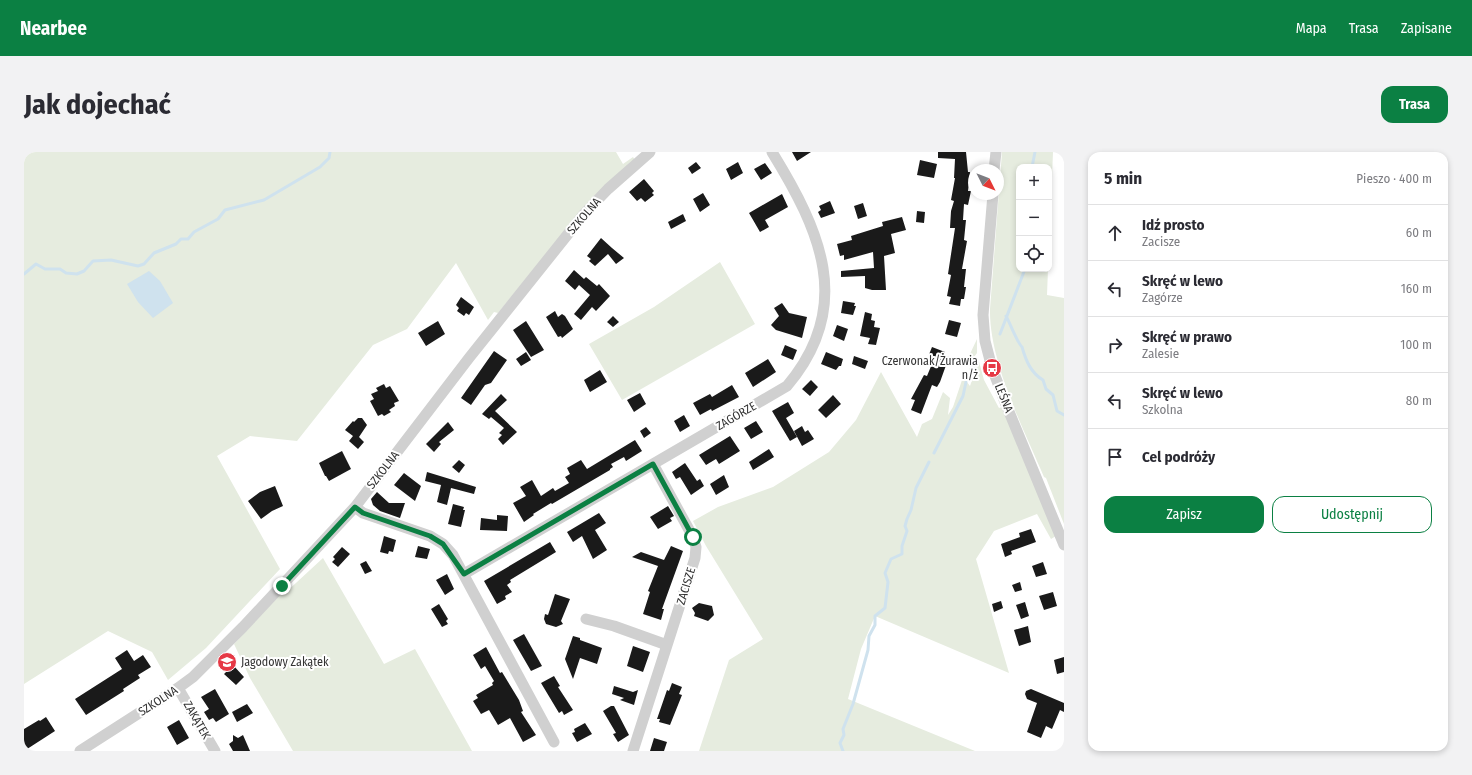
<!DOCTYPE html>
<html lang="pl">
<meta charset="utf-8">
<style>
:root{--surface:#fff;--page:#f2f2f3;--text:#2b2b33;--muted:#7c7c81;--line:#e1e1e2;--accent:#0b8043}
body{margin:0;font-family:"Fira Sans Condensed",sans-serif;background:var(--page);color:var(--text)}
.controls{position:absolute;right:12px;top:12px;display:grid;overflow:hidden;border-radius:8px;box-shadow:0 2px 6px #0003}
.controls button{width:36px;height:36px;display:grid;place-items:center;padding:0;border:0;border-bottom:1px solid var(--line);background:var(--surface);color:var(--text);font:20px sans-serif}
.compass{position:absolute;left:944px;top:12px;width:36px;height:36px;border-radius:50%;background:var(--surface);box-shadow:0 2px 6px #0003;rotate:132deg}
.stop{position:absolute;width:12px;height:12px;margin:-9px;border:3px solid #0b8043;border-radius:50%;background:#fff}
.stop.end{background:#0b8043;border-color:#fff;box-shadow:0 1px 4px #0008}
.list{margin:0;padding:0;list-style:none}
h2{display:flex;justify-content:space-between;align-items:center;height:52px;margin:0;padding:0 16px;font-size:17px}
h2 small{font-size:13px;font-weight:400;color:var(--muted)}
.list li{display:grid;grid-template-columns:26px 1fr auto;gap:12px;align-items:center;box-sizing:border-box;height:56px;padding:0 16px;border-top:1px solid var(--line)}
.list b{display:block;font-size:15px;white-space:nowrap}
.list p{margin:0;font-size:13px;white-space:nowrap;color:var(--muted)}
.list em{font-size:13px;font-style:normal;color:var(--muted)}
.actions{display:flex;gap:8px;padding:12px 16px}
.actions a{flex:1;padding:9px 0;border:1px solid var(--accent);border-radius:12px;text-align:center;font-size:14px;color:var(--accent)}
.actions .main{background:var(--accent);color:#fff}
.icon{flex:none;width:22px;height:22px;fill:none;stroke:currentColor;stroke-width:2;stroke-linecap:round;stroke-linejoin:round}
.map{position:relative;flex:none;width:1040px;height:599px;overflow:hidden;border-radius:12px}
header{display:flex;align-items:center;gap:24px;box-sizing:border-box;height:56px;padding:0 20px;background:var(--accent);color:#fff}
header strong{font-size:19px}
nav{display:flex;gap:22px;margin-inline-start:auto;font-size:14px}
.intro{display:flex;align-items:center;justify-content:space-between;box-sizing:border-box;height:96px;padding:0 24px}
h1{margin:0;font-size:28px}
.button{padding:10px 18px;border-radius:12px;background:var(--accent);color:#fff;font-size:14px;font-weight:700}
main{display:flex;gap:24px;padding:0 24px}
aside{flex:1;background:var(--surface);border-radius:12px;box-shadow:0 2px 6px #0003}
.map>svg:first-child{display:block}
.green{fill:#e6ecdf}
.water{fill:#cfe2ee}
.lines{fill:none;stroke-linecap:round;stroke-linejoin:round}
.stream{stroke:#cfe2ee;stroke-width:3}
.building{fill:#1a1a1a}
.minor{stroke:#d0d0d0;stroke-width:11}
.route{stroke:#0b8043;stroke-width:5}
.labels{text-anchor:middle;stroke-width:4;stroke-linejoin:round;paint-order:stroke}
.street-label{font-size:12px;fill:#333;stroke:#fff}
.poi-label{font-size:12px;fill:#333;stroke:#fff;text-anchor:end}
</style>
<header>
<strong>Nearbee</strong>
<nav><a>Mapa</a><a>Trasa</a><a>Zapisane</a></nav>
</header>
<div class="intro"><h1>Jak dojechać</h1><a class="button">Trasa</a></div>
<main>
<div class="map">
<svg width="1040" height="599" viewBox="0 0 1040 599">
<rect width="100%" height="100%" fill="#fff"/>
<path class="green" d="M0,0H592L599,12L609,5L611,8L570,44L474,161L470,160L464,168L432,111L383,177L349,193L273,289L226,284L193,304L256,417L182,496L144,528L128,500L84,479L0,532Z
M978,0H1029L1025,104V15H995V117H1024L1023,143L1040,146V372L1022,326L1020,325C999,276 965,209 966,157Z
M696,110L731,172L598,248L565,192L630,155Z
M953,187V201L945,212V204Z
M954,206L960,228L975,256L978,255L1032,384L1027,387L1013,362L970,379L952,407L985,521L851,464L837,497L824,547L951,599H675L705,508L739,487L682,394L669,369L694,355L749,335L805,300L832,268L857,220L893,285L898,272L908,267L919,240L926,246L924,263L929,255L939,225L946,234L949,225L945,217Z
M299,406L360,512L391,497L448,599H269L226,526L210,492L258,440L260,442Z"/>
<path class="water" d="M125,119L136,129L149,151L129,166L114,150L103,132Z"/>
<g class="lines">
<path class="stream" d="M1008,15L1011,0
M0,122L12,112L21,117H36L42,121L53,122L60,119L69,109L87,108L114,114L120,112L130,101L152,92L157,87H164L170,80L194,67L201,58L240,48L296,15L305,6L306,0
M982,164C986,171 994,192 998,195C1002,209 1007,221 1019,228L1022,237L1029,243L1033,259L1040,263
M976,182L1001,117
M948,222L950,216
M910,301L939,244L942,230
M819,599L816,591L820,583L819,577L829,552L844,498L845,484L851,473V464L861,456L864,430L861,421L867,407L878,402V394L883,379L881,374L883,367L887,358L892,336L905,310"/>
</g>
<path class="building" d="M768,0H787L773,9Z
M914,0H942L944,20H946L944,39H947L944,53L940,52L939,68H942L940,88L943,89L938,117H942L940,135H942L940,147H937L936,154L925,152L927,145L923,144L927,123L924,122L931,76H926L927,59L930,49L927,48L931,26H930L931,7L914,6Z
M896,8L913,12L910,26L893,23Z
M672,10L677,16L668,22L664,16Z
M714,10L719,21L707,28L702,17Z
M741,11L748,21L737,28L730,17Z
M620,27L630,39L628,41L630,43L621,50L617,46L613,49L605,40Z
M679,41L686,53L676,60L669,47Z
M758,42L764,55L741,68L745,75L736,80L725,61Z
M806,49L811,61L797,66L794,60L797,58L795,54Z
M839,51L843,64L834,67L830,54Z
M893,59L901,60L900,71L892,70Z
M659,62L662,69L647,77L644,70Z
M878,65L882,78L867,82L871,101L860,104L862,138H848L841,136V124L817,125V119L850,116L849,100L820,108V103L816,104L813,92L828,88L827,84L859,74L858,70Z
M577,86L588,96L600,106L592,112L584,102L571,114L565,109L567,107L563,104Z
M550,118L560,127L562,125L573,134L575,132L586,144L572,159L568,155L557,168L550,162L566,143L555,133L551,138L541,129Z
M437,145L450,155L445,163L442,161L440,164L433,159L435,156L432,153Z
M819,149L831,151L830,154H832L829,163L817,161Z
M758,151L765,161L783,165L778,186L752,178L747,173L755,164L750,156Z
M531,159L534,165L538,162L541,164L549,177L538,186L537,184L534,185L522,165Z
M841,160L848,162L847,168L851,169L850,175L856,176L852,193L844,192L846,186L836,184Z
M589,164L595,170L589,175L583,170Z
M925,168L937,171L933,185L921,182Z
M414,169L421,182L402,194L394,181Z
M502,169L520,198L507,205L489,178Z
M813,173L824,177L820,189L809,184Z
M761,193L773,198L769,208L757,203Z
M908,195L921,200L920,203L925,205L916,230L913,235L908,233L897,262L887,258L891,248L887,247L900,223L903,224L910,207L904,205Z
M470,199L483,208L467,231L461,233L447,253L437,246Z
M502,200L507,208L497,214L492,207Z
M802,200L819,207L817,214H815L812,218L797,212Z
M830,204L844,209L841,217L828,212Z
M744,207L752,220L729,235L721,221Z
M576,218L583,230L566,240L560,228Z
M787,228L794,235L786,244L778,237Z
M360,232L362,236L366,234L375,249L370,251L371,254L365,258L367,260L360,264L358,262L354,264L346,249L350,247L347,242L354,239L352,236Z
M708,233L715,245L688,259L687,257L676,263L669,251L686,242L688,245Z
M616,241L622,252L610,260L603,248Z
M477,242L483,248L471,259L493,280L479,293L474,287L478,283L475,281L480,276L467,265L465,267L458,262Z
M809,243L817,252L802,266L794,258Z
M764,250L770,261L762,266L773,285L766,289L748,259Z
M660,263L666,274L656,280L650,269Z
M334,266H338L343,273L335,285L340,290L334,297L325,289L329,284L321,278L329,269L330,270Z
M732,269L739,280L727,287L720,276Z
M424,270L430,278L415,290L417,292L410,300L402,292Z
M778,274L781,280L784,278L790,287L778,294L770,279Z
M622,275L627,281L620,286L616,279Z
M706,284L716,299L695,312L692,307L682,313L675,303Z
M611,288L618,299L602,309L600,305L587,312L589,315L586,317V318L528,352L527,351L509,362L510,363L500,370L489,351L502,344L496,335L508,328L517,344L529,336L531,339L545,331L541,325L546,322L543,316L557,308L563,317Z
M745,297L750,305L729,318L725,310Z
M318,299L327,317L305,329L302,324H301L295,311Z
M435,308L441,313L435,321L428,315Z
M661,311L673,329L676,327L680,334L667,343L656,325L652,327L648,320Z
M403,320L452,335L450,342L427,336L423,353L413,350L417,333L401,329Z
M380,321L397,334L391,349L370,333Z
M700,323L705,335L692,343L686,332Z
M251,334L259,354L248,359L237,367L224,349L236,340Z
M353,340L365,351H381L376,366L356,359L349,353L347,347Z
M429,352L440,355L439,358H441L437,375L424,372Z
M644,354L650,364L646,366L648,369L634,377L626,365Z
M575,361L582,371L571,378L583,398L569,407L558,384L549,390L543,380Z
M473,363L484,364L483,379L456,378L457,366L473,368Z
M1007,377L1012,390L987,399L988,402L981,405L977,392L996,385L995,381Z
M360,384L372,388L369,400L365,399L364,402L356,400Z
M526,390L532,400L486,428L487,430L483,433L488,440L481,444L482,447L473,452L460,429Z
M394,394L406,397L403,407L391,405Z
M647,394L659,399L638,457H640L637,468L619,462L626,440L624,439L634,414L608,405L617,400L640,408Z
M318,395L326,402L314,415L308,410L311,407L309,405Z
M342,409L348,419L341,422L336,412Z
M1019,410L1023,422L1012,425L1008,414Z
M423,422L430,437L421,443L412,428Z
M996,430L998,438L991,440L988,433Z
M1029,440L1033,454L1020,458L1015,444Z
M531,442L546,447L537,469L539,472L532,475L522,472L520,467L521,462L524,463Z
M977,449L979,456L970,460L968,452Z
M1001,450L1005,464L997,467L992,453Z
M675,451L688,454L690,463L684,469L670,464L671,461L668,456Z
M415,452L424,467L422,469L424,472L418,475L407,457Z
M1004,474L1007,490L995,494L990,478Z
M500,482L518,514L507,519L489,488Z
M549,484L556,486V488L578,496L573,512L556,506L549,527L541,507Z
M609,494L626,500L619,520L603,514Z
M462,495L476,521L478,520L495,548L499,559L497,560L512,583L499,590L486,566L474,573L465,558L457,562L449,549L454,546L452,543L469,533L468,531L470,529L461,514L457,517L449,503Z
M103,498L110,509L119,503L127,515L114,523L116,526L99,537L100,539L62,563L51,547L98,517L91,506Z
M1040,505V520L1033,522L1030,508Z
M209,513L220,525L212,533L200,522Z
M530,524L536,534L534,535L549,558L540,563L538,559L535,561L517,531Z
M648,531L658,535L655,542L658,543L646,573L635,570L636,567H633L643,538L645,539Z
M590,534L609,540L614,538L610,553L596,548L600,546L588,542Z
M191,537L205,562L192,570L189,566L185,568L180,560L185,557L177,545Z
M1007,537L1040,551V560L1036,558L1028,577L1022,574L1017,586L1003,580L1013,551L1003,547L1001,542L1002,539Z
M223,552L229,561L213,570L208,560Z
M587,554H590L605,583L594,590L589,582L592,581L579,559Z
M22,565L31,579L0,599V577L15,568L16,569Z
M155,568L165,586L153,593L143,575Z
M561,571L568,582L553,590L548,581L551,580L550,577Z
M209,583L214,586L219,583L226,599H209L205,592L209,589Z
M630,586L643,590L640,599H626Z"/>
<g class="lines">
<path class="minor" d="M970,18L972,0
M969,42L959,163L961,189L968,216L981,250L1040,393
M331,355L339,361L406,384L419,392L429,403L530,590
M440,422L763,234C831,154 796,78 748,0
M562,467L590,474L643,493
M154,536L191,599
M56,599L154,536L169,525L219,475L331,355L445,206L560,62L584,37L626,0
M609,599L671,406L672,395L669,385L629,312"/>
</g>
<g class="lines">
<path class="route" d="M258,434L331,355L339,361L406,384L419,392L440,422L629,312L669,385"/>
</g>
<defs>
<g id="bus-disc" transform="scale(1)"><circle r="9.5" fill="#e63946" stroke="#fff"/><path d="M-5-6H5V4H4V6H2V4H-2V6H-4V4H-5ZM-3.5-4V0h7V-4ZM-3.5 1.2v1.5H-2V1.2ZM2 1.2v1.5H3.5V1.2Z" fill="#fff"/></g>
<g id="school-disc" transform="scale(1)"><circle r="9.5" fill="#e63946" stroke="#fff"/><path d="M0-5L7-2L0 1L-7-2ZM-4 1L0 2.5L4 1V4Q0 6-4 4Z" fill="#fff"/></g>
</defs>
<g fill-rule="evenodd">
<use href="#bus-disc" x="968" y="216"/>
<use href="#school-disc" x="203" y="510"/>
</g>
<g class="labels">
<g class="street-label">
<text transform="translate(560 64) rotate(-49)" y="4">SZKOLNA</text>
<text transform="translate(980 246) rotate(68)" y="4">LEŚNA</text>
<text transform="translate(712 264) rotate(-30)" y="4">ZAGÓRZE</text>
<text transform="translate(359 318) rotate(-52)" y="4">SZKOLNA</text>
<text transform="translate(662 434) rotate(-73)" y="4">ZACISZE</text>
<text transform="translate(134 549) rotate(-33)" y="4">SZKOLNA</text>
<text transform="translate(173 568) rotate(60)" y="4">ZAKĄTEK</text>
</g>
<g class="poi-label">
<text x="954" y="213">Czerwonak/Żurawia<tspan x="954" dy="14">n/ż</tspan></text>
<text x="217" y="514" text-anchor="start">Jagodowy Zakątek</text>
</g>
</g>
</svg>
<div class="controls">
<button>+</button>
<button>−</button>
<button><svg class="icon" aria-label="locate" viewBox="0 0 24 24"><circle cx="12" cy="12" r="6"/><path d="M12 2v4M12 18v4M2 12h4M18 12h4"/></svg></button>
</div>
<svg class="compass" viewBox="-18 -18 36 36"><path d="M0-13l5 13h-10z" fill="#e53935"/><path d="M0 13l5-13h-10z" fill="#7c7c81"/></svg>
<div class="stop" style="left:669px;top:385px"></div>
<div class="stop end" style="left:258px;top:434px"></div>
</div>
<aside>
<h2>5 min<small>Pieszo · 400 m</small></h2>
<ul class="list">
<li><svg class="icon" aria-label="ahead" viewBox="0 0 24 24"><path d="M12 20V5M6 11l6-6 6 6"/></svg><div><b>Idź prosto</b><p>Zacisze</p></div><em>60 m</em></li>
<li><svg class="icon" aria-label="left" viewBox="0 0 24 24"><path d="M17 20v-9H6M10 6l-5 5 5 5"/></svg><div><b>Skręć w lewo</b><p>Zagórze</p></div><em>160 m</em></li>
<li><svg class="icon" aria-label="right" viewBox="0 0 24 24"><path d="M7 20v-9h11M14 6l5 5-5 5"/></svg><div><b>Skręć w prawo</b><p>Zalesie</p></div><em>100 m</em></li>
<li><svg class="icon" aria-label="left" viewBox="0 0 24 24"><path d="M17 20v-9H6M10 6l-5 5 5 5"/></svg><div><b>Skręć w lewo</b><p>Szkolna</p></div><em>80 m</em></li>
<li><svg class="icon" aria-label="arrive" viewBox="0 0 24 24"><path d="M6 21V4h12l-3 4 3 4H6"/></svg><div><b>Cel podróży</b></div></li>
</ul>
<div class="actions"><a class="main">Zapisz</a><a>Udostępnij</a></div>
</aside>
</main>
